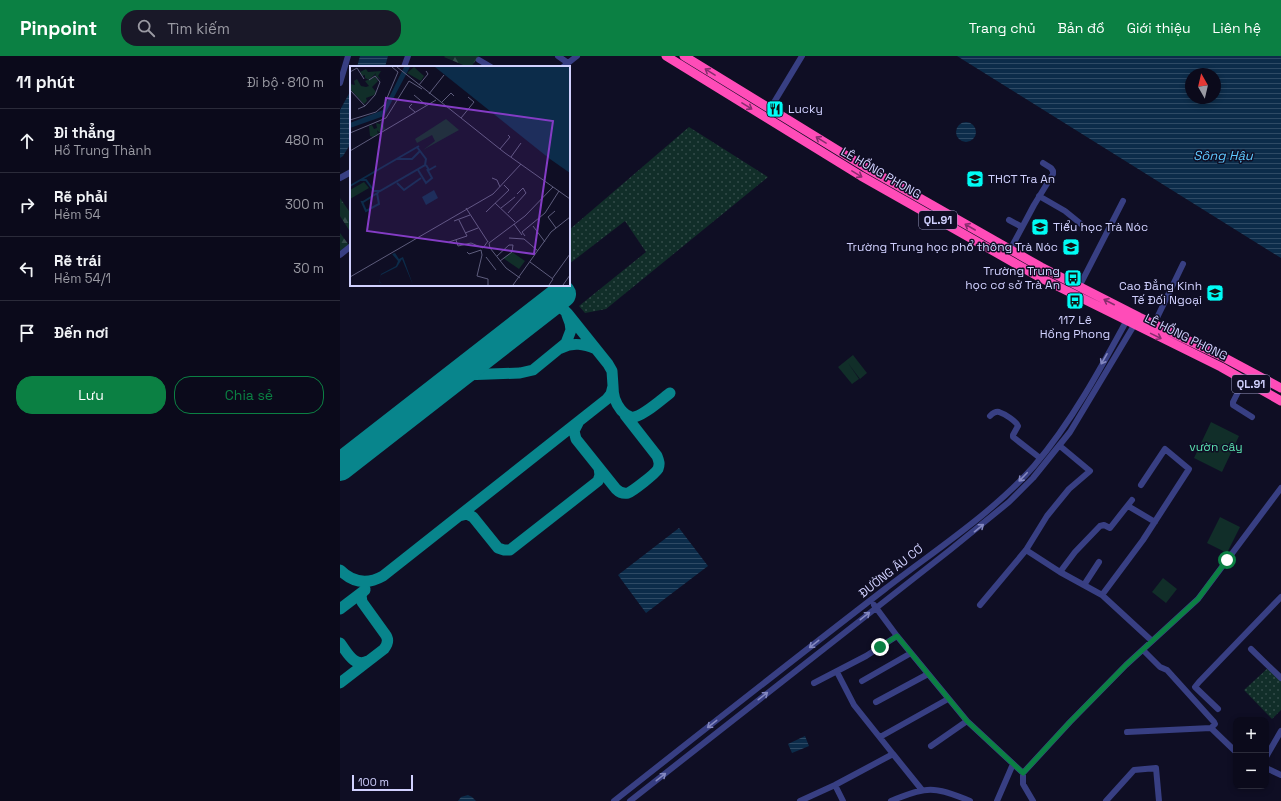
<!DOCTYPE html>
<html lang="vi">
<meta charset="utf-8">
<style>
:root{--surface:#0b0a1b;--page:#191828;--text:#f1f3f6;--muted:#9a9aa3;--line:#2b2b3a;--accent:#0b8043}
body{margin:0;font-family:"Space Grotesk",sans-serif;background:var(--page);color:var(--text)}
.controls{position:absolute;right:12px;bottom:12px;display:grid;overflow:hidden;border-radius:8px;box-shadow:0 2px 6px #0003}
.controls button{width:36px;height:36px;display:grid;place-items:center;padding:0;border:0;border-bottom:1px solid var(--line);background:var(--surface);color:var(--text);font:20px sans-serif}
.compass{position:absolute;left:845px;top:12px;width:36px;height:36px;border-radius:50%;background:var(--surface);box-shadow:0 2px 6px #0003;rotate:352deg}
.scale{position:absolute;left:12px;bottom:10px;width:61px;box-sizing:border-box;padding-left:4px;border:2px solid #d1d1ff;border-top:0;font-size:11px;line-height:14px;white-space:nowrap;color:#d1d1ff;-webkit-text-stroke:3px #0f0e24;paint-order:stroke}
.stop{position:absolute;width:12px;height:12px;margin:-9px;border:3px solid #0b8043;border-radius:50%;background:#fff}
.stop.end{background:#0b8043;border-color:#fff;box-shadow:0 1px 4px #0008}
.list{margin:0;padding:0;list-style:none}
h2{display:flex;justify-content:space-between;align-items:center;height:52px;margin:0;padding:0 16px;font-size:17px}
h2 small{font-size:13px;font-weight:400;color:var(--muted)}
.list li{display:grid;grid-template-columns:26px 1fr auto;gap:12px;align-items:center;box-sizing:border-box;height:64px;padding:0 16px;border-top:1px solid var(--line)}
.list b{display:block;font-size:15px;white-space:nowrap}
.list p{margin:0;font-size:13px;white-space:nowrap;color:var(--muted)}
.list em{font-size:13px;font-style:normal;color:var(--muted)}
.actions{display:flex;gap:8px;padding:12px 16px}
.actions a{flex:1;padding:9px 0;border:1px solid var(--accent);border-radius:16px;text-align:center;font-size:14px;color:var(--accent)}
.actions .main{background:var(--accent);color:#fff}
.icon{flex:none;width:22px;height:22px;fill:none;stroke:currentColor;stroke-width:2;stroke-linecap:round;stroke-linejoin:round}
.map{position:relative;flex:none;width:941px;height:745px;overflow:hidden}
header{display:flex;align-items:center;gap:24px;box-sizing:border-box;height:56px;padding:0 20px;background:var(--accent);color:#fff}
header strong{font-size:19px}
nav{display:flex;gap:22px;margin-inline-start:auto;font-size:14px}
.search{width:280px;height:36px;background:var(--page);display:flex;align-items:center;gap:10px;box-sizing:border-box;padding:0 14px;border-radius:16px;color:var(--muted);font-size:15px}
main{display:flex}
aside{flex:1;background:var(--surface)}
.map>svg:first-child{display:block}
.grass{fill:url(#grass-dots)}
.forest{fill:url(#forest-firs)}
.garden{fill:#112e29}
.water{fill:url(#water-rules);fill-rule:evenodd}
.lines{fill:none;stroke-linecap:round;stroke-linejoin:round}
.taxiway{stroke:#08858c;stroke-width:11}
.runway{stroke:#08858c;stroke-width:28}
.minor{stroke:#383f83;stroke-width:6}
.highway{stroke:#ff4cb8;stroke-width:9}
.oneway{stroke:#872d6e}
.oneway2{stroke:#8488c1}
.route{stroke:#0b8043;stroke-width:5}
.labels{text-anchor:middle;stroke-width:3;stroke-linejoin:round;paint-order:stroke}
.shield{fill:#0f0e24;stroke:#9796bd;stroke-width:1}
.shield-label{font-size:11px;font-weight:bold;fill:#d1d1ff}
.poi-label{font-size:12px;fill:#d1d1ff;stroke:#0f0e24;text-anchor:start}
.street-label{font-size:12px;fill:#d1d1ff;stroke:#0f0e24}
.park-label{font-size:12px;fill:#5ae1af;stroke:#0f0e24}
.water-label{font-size:13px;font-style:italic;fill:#5fc9ff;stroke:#0f0e24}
.inset-river{fill:none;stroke:#0c2c4a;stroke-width:2}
.inset-road{fill:none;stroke:#5d5c7c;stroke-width:1}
.view{fill:#843cc5;fill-opacity:0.15;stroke:#843cc5;stroke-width:2}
.inset-edge{fill:none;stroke:#d1d1ff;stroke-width:2}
</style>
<header>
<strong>Pinpoint</strong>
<div class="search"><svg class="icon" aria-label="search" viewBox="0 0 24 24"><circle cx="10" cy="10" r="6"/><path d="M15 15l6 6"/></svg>Tìm kiếm</div>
<nav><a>Trang chủ</a><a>Bản đồ</a><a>Giới thiệu</a><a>Liên hệ</a></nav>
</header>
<main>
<aside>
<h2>11 phút<small>Đi bộ · 810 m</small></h2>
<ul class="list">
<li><svg class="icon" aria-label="ahead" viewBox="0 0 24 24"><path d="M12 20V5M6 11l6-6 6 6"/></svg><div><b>Đi thẳng</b><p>Hồ Trung Thành</p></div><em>480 m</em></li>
<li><svg class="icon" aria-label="right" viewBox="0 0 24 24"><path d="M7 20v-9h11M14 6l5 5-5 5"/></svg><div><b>Rẽ phải</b><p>Hẻm 54</p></div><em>300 m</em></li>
<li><svg class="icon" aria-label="left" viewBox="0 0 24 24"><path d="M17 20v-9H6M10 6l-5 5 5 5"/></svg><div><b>Rẽ trái</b><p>Hẻm 54/1</p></div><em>30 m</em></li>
<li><svg class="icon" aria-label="arrive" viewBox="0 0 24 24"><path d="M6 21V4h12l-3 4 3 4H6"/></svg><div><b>Đến nơi</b></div></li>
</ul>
<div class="actions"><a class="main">Lưu</a><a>Chia sẻ</a></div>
</aside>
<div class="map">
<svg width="941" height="745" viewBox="0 0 941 745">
<defs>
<pattern id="grass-dots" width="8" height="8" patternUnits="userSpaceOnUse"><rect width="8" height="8" fill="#112e29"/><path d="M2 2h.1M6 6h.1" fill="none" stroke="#334b49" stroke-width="1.8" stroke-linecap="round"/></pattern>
<pattern id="forest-firs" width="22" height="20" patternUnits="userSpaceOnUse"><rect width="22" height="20" fill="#112e29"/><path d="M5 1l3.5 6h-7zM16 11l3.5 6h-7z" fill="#334b49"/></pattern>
<pattern id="water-rules" width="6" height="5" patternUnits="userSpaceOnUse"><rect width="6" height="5" fill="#0c2c4a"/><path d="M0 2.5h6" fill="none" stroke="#2e4a65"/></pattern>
</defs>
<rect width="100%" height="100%" fill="#0f0e24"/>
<path class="grass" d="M349,71L428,121L266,253L245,257L239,250L306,196L285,165L229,208V174Z
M929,611L941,623V654L932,663L904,634Z"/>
<path class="forest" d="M105,0H139L131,11H128L104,1Z
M0,142L11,158V177L0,160Z
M0,177L9,189L0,195Z"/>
<path class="garden" d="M513,299L527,317L520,323L508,307L519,323L512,328L498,311Z
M871,366L899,380L882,416L854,402Z
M880,461L900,471L887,497L867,487Z
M823,522L837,533L826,547L812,536Z"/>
<path class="water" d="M20,0H48L45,11H17Z
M617,0H941V202ZM851,18H875V42H851Z
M11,34V87L3,100L0,102V54Z
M616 76a10 10 0 1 1 20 0a10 10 0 1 1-20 0Z
M339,472L368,510L306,557L278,519Z
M465,680L469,690L452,697L448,688Z
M128,739L132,741L136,745H118L121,741Z"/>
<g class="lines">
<path class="taxiway" d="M221,292C233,286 244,288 256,293
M108,327L123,319L180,317L193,314L226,287L231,274L230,267L227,259
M273,330C273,340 275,346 281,354C284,357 286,360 291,361C300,363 322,343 330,337
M238,367L234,375L236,383L276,433C279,436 283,438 288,437C293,435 315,418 318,413C320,408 319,405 317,400L285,359
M119,460L127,458L133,461L158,492L164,494H170L258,425L260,419L259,412
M0,514C13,527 27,529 43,520L267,343L271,338L273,330L272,315L268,308L228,258L223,253L209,248
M0,553L25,534
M0,587C7,596 14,612 28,605
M0,627L44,593C48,588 49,583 45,578L22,546L21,539L25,533"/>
<path class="runway" d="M0,411L222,238"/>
<path class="minor" d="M218,0L228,7
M139,4L151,11
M64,11L68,0
M223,11L237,0
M0,27L8,0
M430,53L462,0
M0,122L11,116
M699,140L725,155L741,168
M669,164L682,171
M670,194L694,149L713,118V115L711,112L703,107
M0,199L11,190
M739,231L783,145
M814,268L843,208
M904,324L893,346V349L912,361
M650,360C652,358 655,355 659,356C665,358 676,365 678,370L673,379V381L700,402
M788,450L815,466
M686,494L720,516L762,539L812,585
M720,516L735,496L760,470L764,469L770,472L792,444
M744,529L759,506
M762,539L803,484L849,413L825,393L801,429
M534,549L557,580L627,665L683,717
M640,549L686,494L707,460L729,433L750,415L720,390
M911,593L941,622
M803,594L820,611L827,614L874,666L875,668L871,672
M522,625L571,597
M474,627L526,600L557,580
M536,646L588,618
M878,653L855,631L859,626L941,541
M787,676L871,672L896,696
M540,681L608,643
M591,690L627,665
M553,698L582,734
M926,701L941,675
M926,712L941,719
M495,729L503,745
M274,745C364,674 454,603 545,533C594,495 654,456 694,410C731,367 761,312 788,262
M290,745L610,494L669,446L693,422L730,376L796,266
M460,745L495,729L553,698L514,649L497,616
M551,745C586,730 595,730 630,745
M657,745L673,708
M693,745L683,728V717L730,666L786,609L858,543L941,432
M766,745L794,714L816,712L819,745"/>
<path class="highway" d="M326,0L521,120L701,222L881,311L941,345
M344,0L525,111L701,211L799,261L885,302L941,332"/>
</g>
<defs><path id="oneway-shaft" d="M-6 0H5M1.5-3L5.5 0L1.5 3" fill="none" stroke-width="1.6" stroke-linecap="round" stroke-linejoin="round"/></defs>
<g class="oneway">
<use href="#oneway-shaft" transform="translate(370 16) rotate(-148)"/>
<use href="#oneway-shaft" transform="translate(407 50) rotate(32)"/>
<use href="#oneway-shaft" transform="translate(481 84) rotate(-148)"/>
<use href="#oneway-shaft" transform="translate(517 118) rotate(31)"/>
<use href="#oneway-shaft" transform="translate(630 171) rotate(-150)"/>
<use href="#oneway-shaft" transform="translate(769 246) rotate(-153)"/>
<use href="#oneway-shaft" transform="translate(816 280) rotate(26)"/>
</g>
<g class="oneway2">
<use href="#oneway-shaft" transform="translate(764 303) rotate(120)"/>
<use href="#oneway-shaft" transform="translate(683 421) rotate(134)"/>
<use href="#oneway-shaft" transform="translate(639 472) rotate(-39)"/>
<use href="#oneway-shaft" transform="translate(525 560) rotate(-38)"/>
<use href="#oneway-shaft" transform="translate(474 588) rotate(142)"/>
<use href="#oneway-shaft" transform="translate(423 640) rotate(-38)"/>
<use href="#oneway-shaft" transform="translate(372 668) rotate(142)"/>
<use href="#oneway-shaft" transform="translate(321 721) rotate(-38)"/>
</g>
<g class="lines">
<path class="route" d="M540,591L557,580L627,665L683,717L730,666L786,609L858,543L887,504"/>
</g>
<defs>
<g id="restaurant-square" transform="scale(0.9)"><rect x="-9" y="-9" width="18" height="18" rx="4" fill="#00fcf5" stroke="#0f0e24"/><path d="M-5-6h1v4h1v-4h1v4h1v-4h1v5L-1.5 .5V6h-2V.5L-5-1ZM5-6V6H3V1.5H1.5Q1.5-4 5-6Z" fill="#111"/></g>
<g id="school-square" transform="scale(0.9)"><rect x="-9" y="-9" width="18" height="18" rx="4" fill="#00fcf5" stroke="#0f0e24"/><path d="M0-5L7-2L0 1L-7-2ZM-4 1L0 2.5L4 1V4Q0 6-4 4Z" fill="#111"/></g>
<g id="bus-square" transform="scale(0.9)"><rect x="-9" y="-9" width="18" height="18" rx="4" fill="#00fcf5" stroke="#0f0e24"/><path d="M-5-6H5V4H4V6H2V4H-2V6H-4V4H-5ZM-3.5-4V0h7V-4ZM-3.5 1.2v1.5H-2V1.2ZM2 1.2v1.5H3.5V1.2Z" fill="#111"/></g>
<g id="university-square" transform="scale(0.9)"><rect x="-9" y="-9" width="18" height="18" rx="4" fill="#00fcf5" stroke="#0f0e24"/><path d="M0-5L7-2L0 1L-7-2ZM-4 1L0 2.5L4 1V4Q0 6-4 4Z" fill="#111"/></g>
</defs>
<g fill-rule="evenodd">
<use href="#restaurant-square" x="435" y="53"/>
<use href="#school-square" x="635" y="123"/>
<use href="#school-square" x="700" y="171"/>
<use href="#school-square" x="731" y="191"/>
<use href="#bus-square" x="733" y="222"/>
<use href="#university-square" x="875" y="237"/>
<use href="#bus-square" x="735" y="245"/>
</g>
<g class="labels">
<g class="shield">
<rect x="579" y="155" width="38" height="18" rx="3"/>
<rect x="892" y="319" width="38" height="18" rx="3"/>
</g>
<g class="shield-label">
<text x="598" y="168">QL.91</text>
<text x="911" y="332">QL.91</text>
</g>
<g class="poi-label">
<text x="448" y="57">Lucky</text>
<text x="648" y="127">THCT Tra An</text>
<text x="713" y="175">Tiểu học Trà Nóc</text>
<text x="718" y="195" text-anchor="end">Trường Trung học phổ thông Trà Nóc</text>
<text x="720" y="219" text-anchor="end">Trường Trung<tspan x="720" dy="14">học cơ sở Trà An</tspan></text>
<text x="862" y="234" text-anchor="end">Cao Đẳng Kinh<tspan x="862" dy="14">Tế Đối Ngoại</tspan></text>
<text x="735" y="268" text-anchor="middle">117 Lê<tspan x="735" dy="14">Hồng Phong</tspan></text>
</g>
<g class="street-label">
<text transform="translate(541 117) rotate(30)" y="4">LÊ HỒNG PHONG</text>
<text transform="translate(846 281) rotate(26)" y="4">LÊ HỒNG PHONG</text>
<text transform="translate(551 515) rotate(-38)" y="4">ĐƯỜNG ÂU CƠ</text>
</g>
<g class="park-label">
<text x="876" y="395">vườn cây</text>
</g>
<g class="water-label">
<text x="883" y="104">Sông Hậu</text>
</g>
</g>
<g transform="translate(10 10)">
<rect width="220" height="220" fill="#0f0e24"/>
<path d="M64,1L74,10L71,15L57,7ZM96,53L109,64L73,84L85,75L82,69L67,77L65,73ZM14,116L19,122L0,133V124ZM162,186L175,195L169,203L153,192Z" fill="#112e29"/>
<path d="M16,3L18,6L31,5L28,10L31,14L25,10L26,7L19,14L15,12V9L12,10L10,6ZM25,11L28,15L22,21L26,26L24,29L16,32L17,35L14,38L0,23V18L5,19L4,15L7,13L11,20L16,21L19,20L15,15ZM32,54L35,64L31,63L32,66L30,67L27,64L28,68L23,71L20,70L19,60L22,59L24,63L27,62L26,57L30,58Z" fill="#112e29"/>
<path d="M54,1H60L34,50L0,62V57L33,44ZM85,1H220V107L200,93ZM84,124L88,132L76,139L72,131ZM45,187L49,193L53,191L63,219L52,193L47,201L31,209L29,215L32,218L29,216L31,208L46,200L48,195L42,188Z" fill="#0c2c4a"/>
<path class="inset-river" d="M47,93H62L70,85M76,99L79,104L86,100M68,104L76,117L82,112L77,103M10,114H16L24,125H30L75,99L76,93L67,81M47,117L54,124L71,112M0,120L69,80M27,127L29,138L16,145L12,136H13L29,126"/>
<path class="inset-road" d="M47,1L155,87L220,133M0,6L7,2L14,13M69,19L78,8L76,5M0,24L15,40L8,43M79,28L94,9M64,29L76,39M92,36L101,27L104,30M62,38L59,41L65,46M15,40L25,29L30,16L25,10L19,14M111,52L124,36L118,31M0,54L26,46L34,39L48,6L42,1M0,67L36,52L59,15L72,23M150,83L160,71L158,69M0,85L86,34M161,91L171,77M142,112L147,114L150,121M145,137L165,156M116,142L138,176M151,142L165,131M205,145L198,151L206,162M136,146L159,124L154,119M158,147L176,127L173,122L167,128M104,155L120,149M164,158L172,169M183,160L195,176M115,167L128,162M175,170L172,166L195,147L209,125M159,172L174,173L188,185M106,174L108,180L121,177L133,182L138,175M99,176L117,170L109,154M117,186L119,188L131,184L132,189L127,210L138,213V219M147,190L159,179H163L162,186L150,195M136,191L146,204M180,196L203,213L199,219M0,211L143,128L171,98M170,212L156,202L140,182L139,177L175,150L203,121M202,213L220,188M163,219L201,166L220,151M213,219L220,209"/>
<path class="view" d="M36,32L203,55L184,188L17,165Z"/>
<rect width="220" height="220" class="inset-edge"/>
</g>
</svg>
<div class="controls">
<button>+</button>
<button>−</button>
</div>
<svg class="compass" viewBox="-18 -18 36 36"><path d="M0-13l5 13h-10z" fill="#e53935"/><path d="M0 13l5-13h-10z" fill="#9a9aa3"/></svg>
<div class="scale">100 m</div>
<div class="stop" style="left:887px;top:504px"></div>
<div class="stop end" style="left:540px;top:591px"></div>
</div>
</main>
